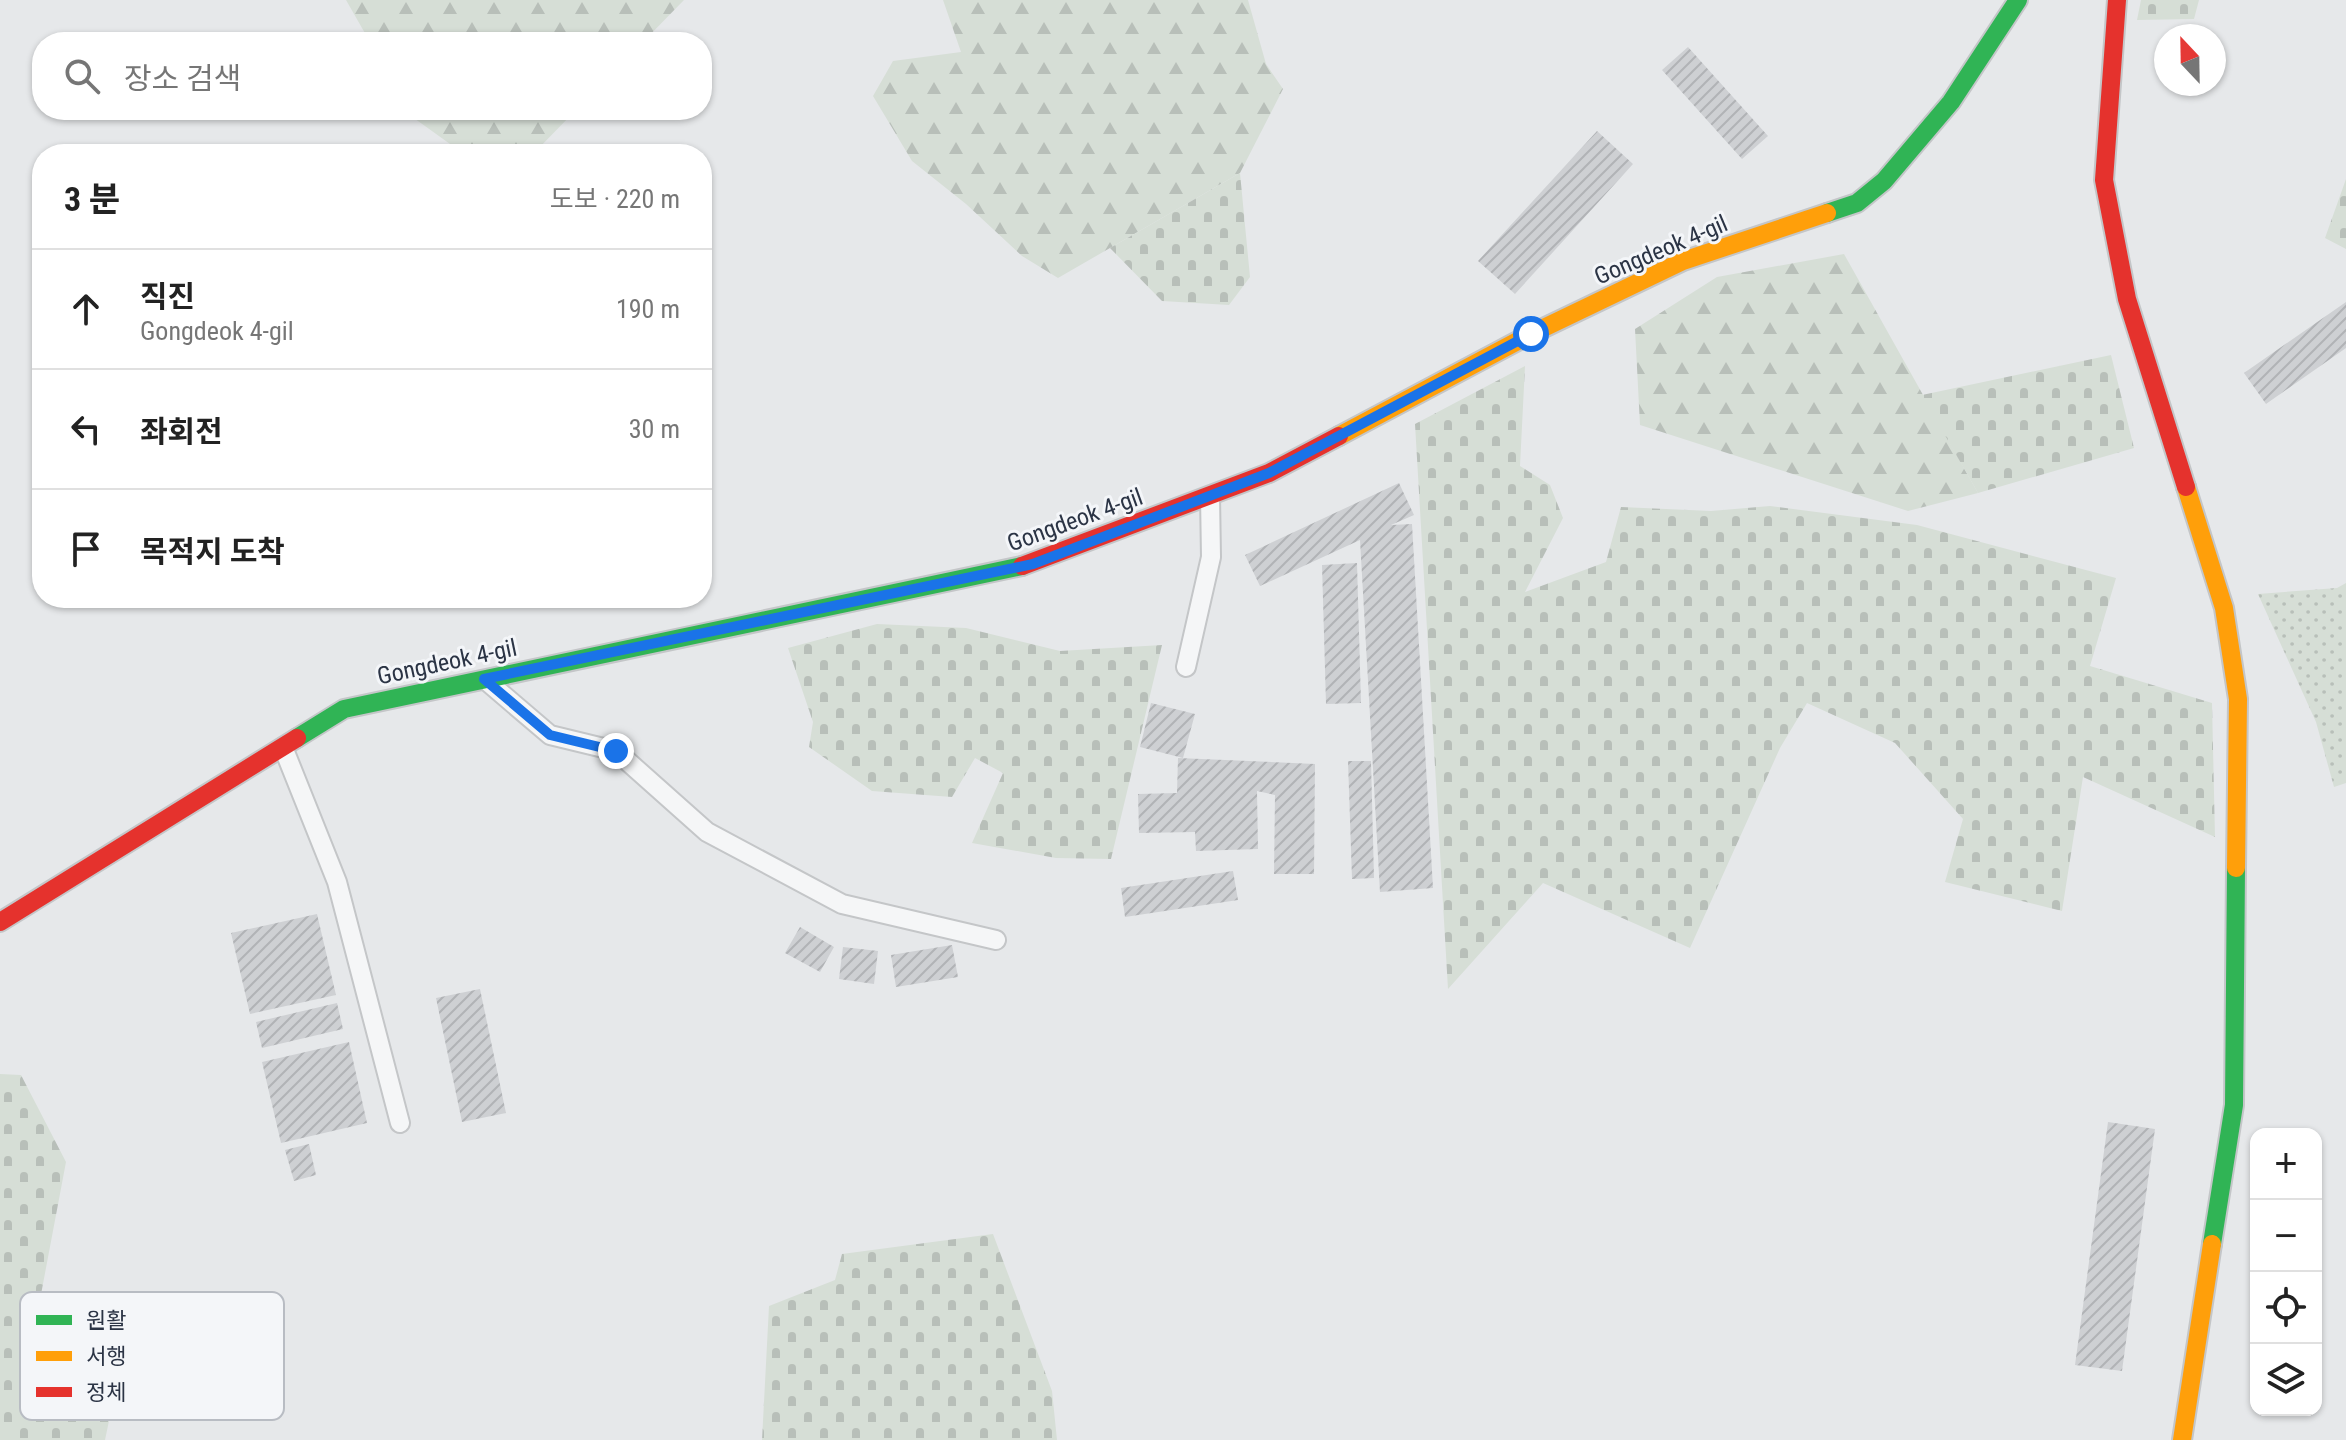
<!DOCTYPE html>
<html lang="ko">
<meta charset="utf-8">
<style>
:root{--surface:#fff;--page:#f6f6f6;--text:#222;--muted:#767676;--line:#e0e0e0}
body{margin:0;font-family:"Roboto Condensed","Noto Sans KR",sans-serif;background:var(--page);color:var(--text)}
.controls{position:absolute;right:24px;bottom:24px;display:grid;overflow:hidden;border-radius:16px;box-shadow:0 2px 6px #0004}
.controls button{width:72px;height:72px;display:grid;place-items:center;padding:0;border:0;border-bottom:2px solid var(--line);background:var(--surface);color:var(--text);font:40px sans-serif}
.compass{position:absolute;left:2154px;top:24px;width:72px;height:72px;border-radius:50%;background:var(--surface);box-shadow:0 2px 6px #0004;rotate:338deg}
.stop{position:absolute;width:24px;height:24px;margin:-18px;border:6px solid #1a73e8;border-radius:50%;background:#fff}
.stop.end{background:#1a73e8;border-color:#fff;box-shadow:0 2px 8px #0008}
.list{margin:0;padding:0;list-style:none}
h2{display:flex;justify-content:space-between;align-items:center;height:104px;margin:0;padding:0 32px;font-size:34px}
h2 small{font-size:26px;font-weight:400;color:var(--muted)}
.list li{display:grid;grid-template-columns:52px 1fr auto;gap:24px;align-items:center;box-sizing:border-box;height:120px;padding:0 32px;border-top:2px solid var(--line)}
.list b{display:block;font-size:30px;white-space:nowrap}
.list p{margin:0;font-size:26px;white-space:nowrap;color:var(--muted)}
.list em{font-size:26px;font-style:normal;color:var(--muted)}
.icon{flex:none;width:44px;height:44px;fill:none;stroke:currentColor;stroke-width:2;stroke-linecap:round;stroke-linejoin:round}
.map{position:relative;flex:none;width:2346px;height:1440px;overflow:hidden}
.search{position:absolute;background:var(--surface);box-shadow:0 2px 6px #0004;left:32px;top:32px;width:680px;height:88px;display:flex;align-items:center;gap:20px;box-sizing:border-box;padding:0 28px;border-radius:32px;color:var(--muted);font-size:30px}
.panel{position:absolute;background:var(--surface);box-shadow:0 2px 6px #0004;left:32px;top:144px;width:680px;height:464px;border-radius:32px}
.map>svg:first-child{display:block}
.green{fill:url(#green-dots)}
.forest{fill:url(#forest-firs)}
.cemetery{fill:url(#cemetery-stones)}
.building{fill:url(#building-hatch)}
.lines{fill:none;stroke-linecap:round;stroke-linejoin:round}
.lane-casing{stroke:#c4c6c8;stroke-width:22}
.fast-casing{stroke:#c4c6c8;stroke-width:22}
.slow-casing{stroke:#c4c6c8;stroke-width:22}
.jam-casing{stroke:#c4c6c8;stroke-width:22}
.lane{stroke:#f5f6f7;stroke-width:18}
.fast{stroke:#30b455;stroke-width:18}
.slow{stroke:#ff9f0a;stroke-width:18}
.jam{stroke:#e5322d;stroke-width:18}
.route{stroke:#1a73e8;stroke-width:10}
.labels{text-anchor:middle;stroke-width:6;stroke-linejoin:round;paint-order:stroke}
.street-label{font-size:24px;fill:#2b3445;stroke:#f4f6f9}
.key{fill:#f4f6f9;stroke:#b8bcc3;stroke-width:2}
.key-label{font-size:22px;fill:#2b3445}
</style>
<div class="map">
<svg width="2346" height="1440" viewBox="0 0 2346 1440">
<defs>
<pattern id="green-dots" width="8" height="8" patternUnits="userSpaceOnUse" patternTransform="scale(2)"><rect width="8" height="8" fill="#d6ded6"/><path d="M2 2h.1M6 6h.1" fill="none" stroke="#b8bfb9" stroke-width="1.8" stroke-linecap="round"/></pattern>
<pattern id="forest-firs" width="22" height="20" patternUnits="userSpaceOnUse" patternTransform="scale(2)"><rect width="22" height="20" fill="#d6ded6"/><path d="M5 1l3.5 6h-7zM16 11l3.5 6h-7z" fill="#b8bfb9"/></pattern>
<pattern id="cemetery-stones" width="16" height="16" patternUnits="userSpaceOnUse" patternTransform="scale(2)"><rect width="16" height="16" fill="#d6ded6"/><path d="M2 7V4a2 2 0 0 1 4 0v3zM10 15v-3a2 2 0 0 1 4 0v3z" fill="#b8bfb9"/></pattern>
<pattern id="building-hatch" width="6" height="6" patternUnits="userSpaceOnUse" patternTransform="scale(2)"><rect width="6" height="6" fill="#ced0d3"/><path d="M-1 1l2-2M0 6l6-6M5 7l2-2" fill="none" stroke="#b1b3b6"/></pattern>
</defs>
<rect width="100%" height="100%" fill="#e6e8ea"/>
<path class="green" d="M2346,583V783L2334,787L2316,722L2258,594L2337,588Z"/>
<path class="forest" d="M346,0H684L643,42H370Z
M943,0H1248L1266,64L1283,89L1240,173L1058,278L1022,256L966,204L912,161L873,96L893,61L961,52Z
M407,110H576L534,153L528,154H464L411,116Z
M1844,254L1978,493L1908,511L1640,425L1635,329L1717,277Z"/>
<path class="cemetery" d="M2141,0H2199L2194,19L2137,20Z
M1240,173L1250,277L1229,305L1162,301L1110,248Z
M2346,179V249L2325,238Z
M2111,355L2134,448L1978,493L1922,395Z
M1525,366L1520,466L1550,485L1563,518L1525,592L1606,562L1621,507L1711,511L1770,506L1917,525L2116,578L2090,666L2212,703L2215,837L2083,777L2062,911L1945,882L1963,819L1895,743L1807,703L1780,748L1690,948L1543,883L1448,989L1415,424Z
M877,624L966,628L1060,651L1162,645L1111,859L1056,858L972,843L1003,773L975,758L952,797L872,791L809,747L813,722L788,648Z
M0,1074L21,1075L66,1162L39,1305L115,1392L105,1440H0Z
M993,1234L1052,1391L1057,1440H762L769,1306L835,1280L842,1254Z"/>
<path class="building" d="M1688,47L1768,136L1742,159L1662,70Z
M1597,131L1633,164L1515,294L1478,261Z
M2346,302V348L2266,404L2244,373Z
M1399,483L1414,515L1391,525L1412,524L1433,888L1380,892L1360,540L1260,586L1245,555Z
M1357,563L1361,703L1326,704L1322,565Z
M1151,703L1195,714L1183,758L1140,747Z
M1178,758L1315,764L1314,874H1274L1275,795L1257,791L1258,849L1196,851L1195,832L1139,833L1138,794L1177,793Z
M1348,761H1371L1374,878L1352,879Z
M1233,871L1238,900L1125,917L1121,888Z
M317,914L336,995L250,1014L231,933Z
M800,927L834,947L820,972L785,953Z
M952,945L958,977L896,987L891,955Z
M843,947L878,951L874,984L839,979Z
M480,989L506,1113L462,1122L436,998Z
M337,1003L343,1029L262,1048L256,1022Z
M349,1042L367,1123L281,1143L262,1062Z
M2108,1122L2155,1129L2122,1371L2075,1365Z
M309,1144L316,1175L294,1181L285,1150Z"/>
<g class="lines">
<g class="lane-casing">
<path id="lane" d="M1186,667L1211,557L1210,496
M489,683L550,735L616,751L707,832L842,904L996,940
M283,747L337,882L400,1123"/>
</g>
<g class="fast-casing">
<path id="fast" d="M1827,213L1857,203L1884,181L1951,102L2018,0
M297,738L344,709L1022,566
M2212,1244L2234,1105L2236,868"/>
</g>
<g class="slow-casing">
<path id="slow" d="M1339,436L1531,334L1683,261L1827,213
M2186,487L2224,608L2238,699L2236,868
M2182,1440L2212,1244"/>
</g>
<g class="jam-casing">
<path id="jam" d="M2117,0L2104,180L2127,299L2186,487
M1022,566L1269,473L1339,436
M0,922L297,738"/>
</g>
<use href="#lane" class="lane"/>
<use href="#fast" class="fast"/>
<use href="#slow" class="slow"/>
<use href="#jam" class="jam"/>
</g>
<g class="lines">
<path class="route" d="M616,751L550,735L484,679L1033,564L1269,473L1531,334"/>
</g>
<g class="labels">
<g class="street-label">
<text transform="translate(1661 250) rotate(-23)" y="8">Gongdeok 4-gil</text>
<text transform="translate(1075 520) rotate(-20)" y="8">Gongdeok 4-gil</text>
<text transform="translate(447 662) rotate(-12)" y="8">Gongdeok 4-gil</text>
</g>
</g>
<rect x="20" y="1292" width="264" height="128" rx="12" class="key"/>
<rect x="36" y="1315" width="36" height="10" fill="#30b455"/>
<rect x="36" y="1351" width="36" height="10" fill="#ff9f0a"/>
<rect x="36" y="1387" width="36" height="10" fill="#e5322d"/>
<g class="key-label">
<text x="86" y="1328">원활</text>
<text x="86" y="1364">서행</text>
<text x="86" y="1400">정체</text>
</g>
</svg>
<div class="controls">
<button>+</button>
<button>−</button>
<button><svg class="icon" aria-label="locate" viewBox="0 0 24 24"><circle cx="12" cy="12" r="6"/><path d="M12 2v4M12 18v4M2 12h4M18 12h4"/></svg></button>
<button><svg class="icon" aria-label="layers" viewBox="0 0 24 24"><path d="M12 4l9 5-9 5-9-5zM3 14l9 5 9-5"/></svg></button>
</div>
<svg class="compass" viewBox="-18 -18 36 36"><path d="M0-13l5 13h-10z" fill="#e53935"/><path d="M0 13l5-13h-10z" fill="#767676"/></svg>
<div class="stop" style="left:1531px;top:334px"></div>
<div class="stop end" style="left:616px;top:751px"></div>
<div class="search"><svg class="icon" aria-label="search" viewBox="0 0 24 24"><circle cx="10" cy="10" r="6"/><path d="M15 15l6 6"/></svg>장소 검색</div>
<section class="panel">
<h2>3 분<small>도보 · 220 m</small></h2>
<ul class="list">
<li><svg class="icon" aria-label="ahead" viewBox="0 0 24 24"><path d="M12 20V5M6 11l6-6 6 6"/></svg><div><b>직진</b><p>Gongdeok 4-gil</p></div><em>190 m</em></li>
<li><svg class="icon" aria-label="left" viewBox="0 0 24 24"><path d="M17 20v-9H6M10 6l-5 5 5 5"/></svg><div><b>좌회전</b></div><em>30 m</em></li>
<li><svg class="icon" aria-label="arrive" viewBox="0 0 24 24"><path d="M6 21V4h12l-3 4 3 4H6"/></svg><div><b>목적지 도착</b></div></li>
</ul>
</section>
</div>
